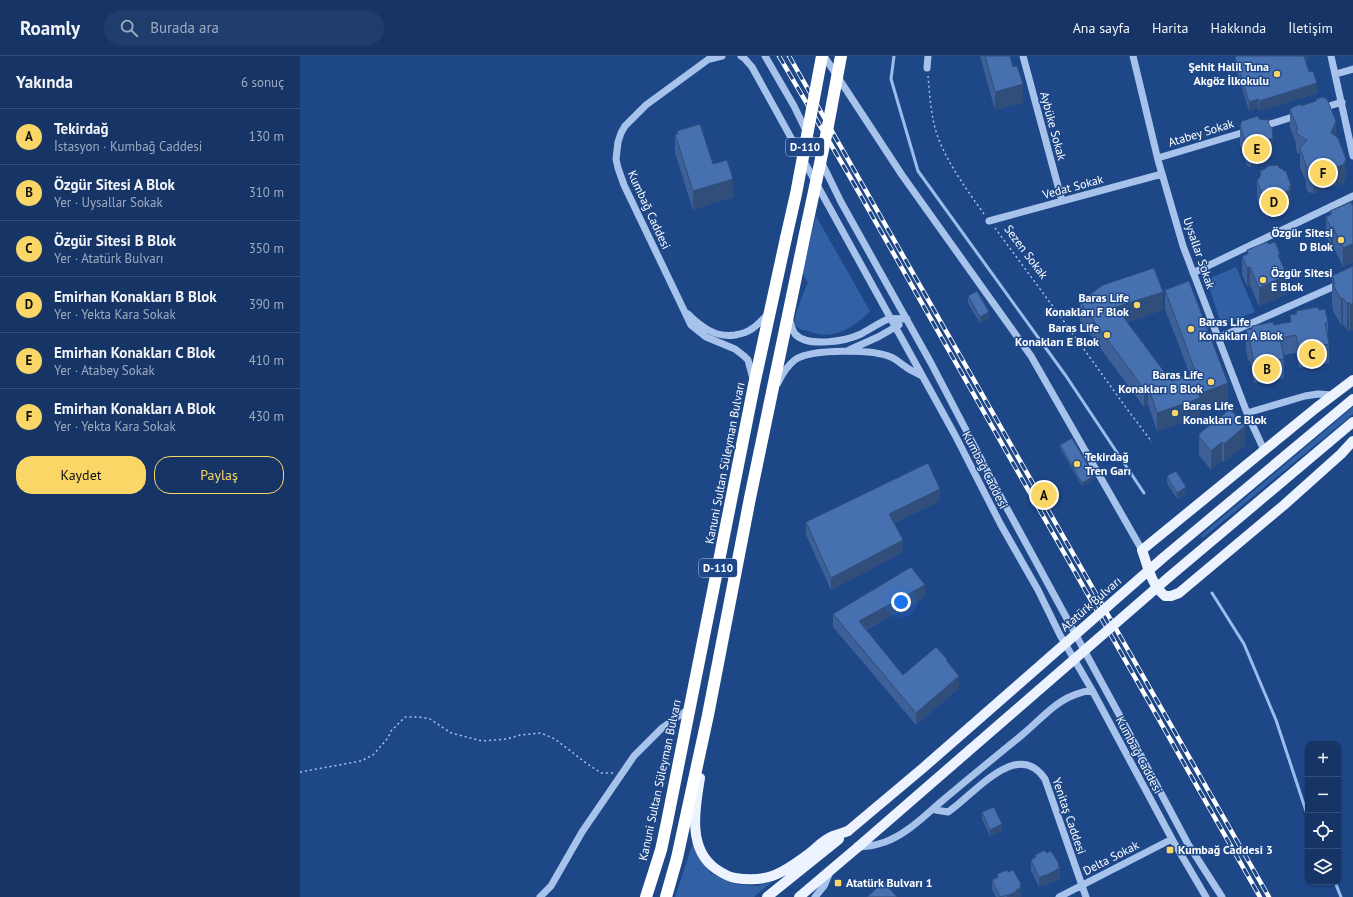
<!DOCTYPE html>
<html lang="tr">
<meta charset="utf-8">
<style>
:root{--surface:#163566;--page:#1f3d6c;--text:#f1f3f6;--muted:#9eabbf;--line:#35507a;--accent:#fad666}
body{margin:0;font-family:"PT Sans",sans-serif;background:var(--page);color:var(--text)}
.controls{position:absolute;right:12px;bottom:12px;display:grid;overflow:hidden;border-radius:8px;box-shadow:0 1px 3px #0004}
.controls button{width:36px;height:36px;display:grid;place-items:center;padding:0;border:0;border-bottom:1px solid var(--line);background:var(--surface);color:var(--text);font:20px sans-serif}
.you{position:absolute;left:601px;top:546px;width:14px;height:14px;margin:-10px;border:3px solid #fff;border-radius:50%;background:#1a73e8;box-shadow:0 0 0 6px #1a73e833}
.badge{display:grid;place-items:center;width:26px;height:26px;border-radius:50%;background:var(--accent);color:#111;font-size:13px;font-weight:700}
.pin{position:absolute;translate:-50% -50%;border:2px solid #fff;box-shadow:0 1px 4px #0006}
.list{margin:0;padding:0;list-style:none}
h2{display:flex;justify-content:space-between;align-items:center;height:52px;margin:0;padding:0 16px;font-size:17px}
h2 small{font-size:13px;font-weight:400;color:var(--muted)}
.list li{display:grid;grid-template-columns:26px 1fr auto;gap:12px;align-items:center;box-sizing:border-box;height:56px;padding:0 16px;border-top:1px solid var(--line)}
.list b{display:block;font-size:15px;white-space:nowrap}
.list p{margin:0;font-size:13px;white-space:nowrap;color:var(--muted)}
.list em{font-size:13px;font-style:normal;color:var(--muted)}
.actions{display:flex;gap:8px;padding:12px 16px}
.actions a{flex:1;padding:9px 0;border:1px solid var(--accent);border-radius:16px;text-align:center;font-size:14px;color:var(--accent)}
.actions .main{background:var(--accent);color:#111}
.icon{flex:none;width:22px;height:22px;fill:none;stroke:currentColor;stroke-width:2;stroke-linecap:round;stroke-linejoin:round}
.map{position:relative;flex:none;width:1053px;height:841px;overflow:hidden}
header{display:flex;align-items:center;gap:24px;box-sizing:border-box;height:56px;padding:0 20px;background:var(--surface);border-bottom:1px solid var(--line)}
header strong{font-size:19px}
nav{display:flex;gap:22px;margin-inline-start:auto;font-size:14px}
.search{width:280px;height:36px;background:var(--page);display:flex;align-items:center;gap:10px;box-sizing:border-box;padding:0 14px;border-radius:22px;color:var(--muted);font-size:15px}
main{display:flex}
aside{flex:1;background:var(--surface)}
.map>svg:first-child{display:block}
.green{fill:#3160a5}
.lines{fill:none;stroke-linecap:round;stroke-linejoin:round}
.stream{stroke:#9bbded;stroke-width:3}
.path{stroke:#a7c3eb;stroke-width:1.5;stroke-dasharray:2 3;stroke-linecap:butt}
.minor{stroke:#a7c3eb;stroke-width:7}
.major{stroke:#ecf2fe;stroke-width:10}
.highway{stroke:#fff;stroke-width:12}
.rail-casing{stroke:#fff;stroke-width:4.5}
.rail{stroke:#1e4788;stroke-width:3;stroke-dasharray:9;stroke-linecap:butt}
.major-bridge{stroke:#ecf2fe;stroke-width:10}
.highway-bridge{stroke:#fff;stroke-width:12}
.wall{fill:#3c6097}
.shaded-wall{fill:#314e7b}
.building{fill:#4670b0;stroke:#314e7b}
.poi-dot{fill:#fad666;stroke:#1e4788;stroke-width:1.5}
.labels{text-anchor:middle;stroke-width:3;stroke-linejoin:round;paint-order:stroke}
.shield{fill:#1e4788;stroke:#bcc8db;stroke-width:1}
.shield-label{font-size:11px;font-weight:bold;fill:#fff}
.poi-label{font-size:12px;font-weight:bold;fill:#fff;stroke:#1e4788;text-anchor:start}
.street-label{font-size:12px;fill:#fff;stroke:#1e4788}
</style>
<header>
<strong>Roamly</strong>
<div class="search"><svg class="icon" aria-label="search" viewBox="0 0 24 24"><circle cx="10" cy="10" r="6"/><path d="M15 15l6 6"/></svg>Burada ara</div>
<nav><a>Ana sayfa</a><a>Harita</a><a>Hakkında</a><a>İletişim</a></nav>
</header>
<main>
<aside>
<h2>Yakında<small>6 sonuç</small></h2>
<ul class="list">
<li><span class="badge">A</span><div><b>Tekirdağ</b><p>İstasyon · Kumbağ Caddesi</p></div><em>130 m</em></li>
<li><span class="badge">B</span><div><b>Özgür Sitesi A Blok</b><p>Yer · Uysallar Sokak</p></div><em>310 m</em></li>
<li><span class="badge">C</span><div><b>Özgür Sitesi B Blok</b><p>Yer · Atatürk Bulvarı</p></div><em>350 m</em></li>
<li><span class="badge">D</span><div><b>Emirhan Konakları B Blok</b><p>Yer · Yekta Kara Sokak</p></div><em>390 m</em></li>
<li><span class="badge">E</span><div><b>Emirhan Konakları C Blok</b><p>Yer · Atabey Sokak</p></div><em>410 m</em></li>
<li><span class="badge">F</span><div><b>Emirhan Konakları A Blok</b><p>Yer · Yekta Kara Sokak</p></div><em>430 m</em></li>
</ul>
<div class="actions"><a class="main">Kaydet</a><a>Paylaş</a></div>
</aside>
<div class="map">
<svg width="1053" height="841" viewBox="0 0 1053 841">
<rect width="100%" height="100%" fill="#1e4788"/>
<path class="green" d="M516,160L570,255C561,266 546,275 533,278C526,280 515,278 508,275C503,274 497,273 495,268C493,260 505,234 508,226L500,214V207H505Z
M936,211L955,256L923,268L920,265L907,225L908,223Z
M1053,351V358L903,482L900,480Z
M393,787L401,804L411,817L434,828L457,830L473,825L454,841H375Z"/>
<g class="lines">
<path class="stream" d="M594,0L591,23L618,115L766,320L844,437
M912,537L944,588L976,664L1008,761
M1035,826L1041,841"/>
<path class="path" d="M628,20C630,41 631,64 639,84C650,111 667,134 684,158
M695,172L760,260L827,353L852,386
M0,716L61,705L73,699L88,682L91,675L105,661H119L130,663L151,677L182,685L207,683L220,679L241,677L255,683L286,707L301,717H313"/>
<path class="minor" d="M413,0L346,49L325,70L321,77L318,86L316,103L318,112L324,129L391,269L406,281L435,293L444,300L448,304L453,323
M441,0L444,2L452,11L655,379L701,469L738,534L760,579L792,634L872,783L906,841
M465,0L494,50L541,146L631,307L703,445L821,662L888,788L922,841
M524,0L602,119L731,300L842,494
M723,0L762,145
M833,0L858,104L883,190L947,357L964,394
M1031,0L1053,100
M410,3L422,0
M627,12L628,0
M1036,18L1053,13
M1023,52L1042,46
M961,71L999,59
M858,102L948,75
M689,165L862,118
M893,217L1053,140
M388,258C401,271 416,282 435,279C440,278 446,277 450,274C456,271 464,262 469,257
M489,260C490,265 492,274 495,278C508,292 546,285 561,278C570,273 579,267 588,263C593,262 601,263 607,263
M918,282L1053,222
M549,294L578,281L599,269
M478,327C482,318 488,309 496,303C513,293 573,293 591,301C596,303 601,308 606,311C611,315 617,317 622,320
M947,357L1005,340L1018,338L1033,339
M634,752L636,754L648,756C673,740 717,681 745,723L786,841
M558,791C567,791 576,789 585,786C607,778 624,760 642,745C668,723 695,701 722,679C747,658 758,640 792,634
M240,841L251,830L282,776L334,700L362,672L390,652
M515,841L524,830L530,816
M759,841L872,783"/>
<path class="major" d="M1053,324L1016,352L842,494C848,511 851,528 865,540H871L879,537L984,449L1041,398L1053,385
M400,722C395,752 387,793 416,813C422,817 428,821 435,822C447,824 460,824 472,820C486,815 499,805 511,796C518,790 525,783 533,780C538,778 543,777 548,775
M467,841L539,783
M499,841L558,791"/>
<path class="highway" d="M346,841L361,794L367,766L454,329L486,182
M366,841L377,802L408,659L450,442L507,168"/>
<g class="rail-casing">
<path id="rail" d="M479,0L550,121L960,841
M489,0L969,841"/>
</g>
<use href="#rail" class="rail"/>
<path class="major-bridge" d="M548,775L623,712L864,501L1053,343
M558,791L869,521L1053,366"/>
<path class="highway-bridge" d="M507,168L527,75L541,0
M486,182L496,138L522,0"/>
</g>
<path class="wall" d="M680,0H710L723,46L695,54Z
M935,0H1008V5L1006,6L1017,37L959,55L958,52L949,55L935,9Z
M1016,43L1036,81L1046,122L1044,127L1036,130L1035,129L1018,134V136L1013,137L1008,136L1006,131V125L1000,111V98L997,97L996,92V87L990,72V54L1016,45Z
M940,70L973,100L970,101L966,107L951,111L947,110L940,89Z
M377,75L413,108L433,141L393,154L375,97V78H377Z
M960,115L991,149H990V153L966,161L965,158L963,159L957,144V125L960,121Z
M1053,149V206L1043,211L1033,190L1031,191L1026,179V161L1030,159V155Z
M969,188L980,204L987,238L959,250L950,229L947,230L942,219V200L947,198V194Z
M1053,210L1050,275L1049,273L1047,274L1043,268L1041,269L1033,255L1032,246V220Z
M865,234L928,346L900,356V361L857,375L848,348L844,351L780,265V246L863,254L827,266L871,325L890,319L865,253Z
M668,240L689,262L680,267L668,247Z
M1019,254L1028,266V281L1029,288V307L999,312L996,297L984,299V322L954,327L950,304L948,305L946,292V274L952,273V270L974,269L990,266V259L996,258V255Z
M917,364L945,389L924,406L922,404L911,414L899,399V378L909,370V367Z
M760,389L794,423L782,430L760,392Z
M867,420L886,437L877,443L867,427Z
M640,445L595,467L603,496L531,534L506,479V466Z
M625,541L566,574L603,619L647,606L659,632L616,669L533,571V558Z
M682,756L702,775L690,780L682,763Z
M746,797L759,811L760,822L745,830V829L739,831L731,814V804L735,802V799Z
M708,816L721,830V841H696L692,833V824L697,821V818Z"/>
<path class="shaded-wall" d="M1003,0H1008V5L1003,7Z
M1017,27V37L959,55V45Z
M723,28V46L695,54V36Z
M958,43V52L949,55V46Z
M1036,65V84L1031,77Z
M973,82V100L970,101L966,107L951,111V93L970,83Z
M1046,103V122L1044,127L1036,130V112Z
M1035,110V129L1018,134V136L1013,137V119L1018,116Z
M433,123V141L393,154V135Z
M991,130V149H990V153L966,161V143Z
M963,140H965V158L963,159Z
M1033,171V190L1031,191V172Z
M1053,188V206L1043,211V192Z
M950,211V229L947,230V212Z
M987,219V238L959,250V232Z
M863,236V254L816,270V251Z
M1043,242V268L1041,269V243Z
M1049,246V273L1047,274V248Z
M1053,247V274L1050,275V249Z
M689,256V262L680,267V261Z
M928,327V346L900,356V361L857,375V357L899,338Z
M848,330V348L844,351V333Z
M945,370V389L924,406V388Z
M922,386V404L911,414V395Z
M794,420V423L782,430V427Z
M886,431V437L877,443V437Z
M640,433V445L589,470V458Z
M603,484V496L531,534V522Z
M625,529V541L559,577V565Z
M659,620V632L616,669V657Z
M702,768V775L690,780V774Z
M759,808L760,822L745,830V820Z
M745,819V829L739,831V822Z
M720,828H721V841H707V840L716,834Z"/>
<path class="building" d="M685,0H710L713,11L717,10L723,28L695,36Z
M935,0H1004L1009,16L1013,15L1017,27L959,45L958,43L949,46Z
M1023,41L1027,43L1036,65L1031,77L1038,82L1046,103L1044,108L1036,112L1035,110L1018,116V117L1013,119L1008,118L1006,112H1007L1000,92L1007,84L997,78L996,74L998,73L990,54L993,51L1001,48V50L1016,45V43Z
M958,60L959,63L964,64L968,63L969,69L972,72L973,82L970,83L966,89L951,93L947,91L940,70L942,65Z
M400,68L413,108L427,104L433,123L393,135L375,78H378L377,75Z
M978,109L979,112L982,113L984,115H986L991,130L989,131L990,134L966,143L965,140H963L957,125L961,119L960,115L965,113L968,110Z
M1051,146L1052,149H1053V188L1043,192L1033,171L1031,172L1026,161L1032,158L1030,155Z
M967,186L969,188L975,186L980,198L978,199L987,219L959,232L950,211L947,212L942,200L948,198L947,194Z
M1053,210V247L1050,249L1049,246L1047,248L1043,242L1041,243L1033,229L1035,228L1033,224H1034L1032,220Z
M854,212L863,236L816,251L871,325L896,317L865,234L889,225L928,327L899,338L900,342L857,357L848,330L844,333L780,246L803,229Z
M677,235L689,256L680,261L668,240Z
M1018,251L1019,254L1025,253L1028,266L1025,267L1029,288L999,294L996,279L980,282L984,303L954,309L950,286H948L946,274L952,273V270L973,266L974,269L991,266L990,259L997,258L996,255Z
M930,353L945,370L924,388L922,386L911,395L899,381V378L910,369L909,367L915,362L917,364Z
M772,382L794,420L782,427L760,389Z
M628,407L640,433L589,458L603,484L531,522L506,466Z
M876,415L886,431L877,437L867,420Z
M611,511L625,529L559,565L603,619L636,591L647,603L646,604L659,620L616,657L533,558Z
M694,751L702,768L690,774L682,756Z
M745,794L746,797L751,795L759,808L758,809L760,812L745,820V819L739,822L731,804L736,801L735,799Z
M707,814L708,816L713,814L721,828H720L721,832L716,834L717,835L707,840V839L700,841L692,824L698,821L697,818Z
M584,826L597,841H567Z"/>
<g class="poi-dot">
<circle cx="977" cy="18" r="4"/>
<circle cx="1041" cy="184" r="4"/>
<circle cx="963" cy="224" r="4"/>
<circle cx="837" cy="249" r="4"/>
<circle cx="891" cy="273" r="4"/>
<circle cx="807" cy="279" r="4"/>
<circle cx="911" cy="326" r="4"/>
<circle cx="875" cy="357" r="4"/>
<circle cx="777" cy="408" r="4"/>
<rect x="866" y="790" width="8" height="8" rx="2"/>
<rect x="534" y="823" width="8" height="8" rx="2"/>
</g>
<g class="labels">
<g class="shield">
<rect x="486" y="82" width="38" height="18" rx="3"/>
<rect x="399" y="503" width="38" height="18" rx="3"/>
</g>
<g class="shield-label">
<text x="505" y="95">D-110</text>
<text x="418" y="516">D-110</text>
</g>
<g class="poi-label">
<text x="969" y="15" text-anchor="end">Şehit Halil Tuna<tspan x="969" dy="14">Akgöz İlkokulu</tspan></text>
<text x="1033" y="181" text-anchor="end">Özgür Sitesi<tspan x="1033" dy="14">D Blok</tspan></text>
<text x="971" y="221">Özgür Sitesi<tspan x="971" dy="14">E Blok</tspan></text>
<text x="829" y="246" text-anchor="end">Baras Life<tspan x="829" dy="14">Konakları F Blok</tspan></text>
<text x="899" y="270">Baras Life<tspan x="899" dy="14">Konakları A Blok</tspan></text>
<text x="799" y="276" text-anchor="end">Baras Life<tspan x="799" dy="14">Konakları E Blok</tspan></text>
<text x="903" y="323" text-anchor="end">Baras Life<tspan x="903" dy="14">Konakları B Blok</tspan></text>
<text x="883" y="354">Baras Life<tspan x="883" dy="14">Konakları C Blok</tspan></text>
<text x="785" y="405">Tekirdağ<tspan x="785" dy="14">Tren Garı</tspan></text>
<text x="878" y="798">Kumbağ Caddesi 3</text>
<text x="546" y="831">Atatürk Bulvarı 1</text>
</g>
<g class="street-label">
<text transform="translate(753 70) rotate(75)" y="4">Aybüke Sokak</text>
<text transform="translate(901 77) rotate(-17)" y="4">Atabey Sokak</text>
<text transform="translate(773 131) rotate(-15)" y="4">Vedat Sokak</text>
<text transform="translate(349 154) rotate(65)" y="4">Kumbağ Caddesi</text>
<text transform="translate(726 196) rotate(53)" y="4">Sezen Sokak</text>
<text transform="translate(899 197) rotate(71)" y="4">Uysallar Sokak</text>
<text transform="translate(425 407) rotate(-79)" y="4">Kanuni Sultan Süleyman Bulvarı</text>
<text transform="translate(685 414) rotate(63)" y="4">Kumbağ Caddesi</text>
<text transform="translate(791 548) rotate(-41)" y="4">Atatürk Bulvarı</text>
<text transform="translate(839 699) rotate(62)" y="4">Kumbağ Caddesi</text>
<text transform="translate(360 724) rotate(-78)" y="4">Kanuni Sultan Süleyman Bulvarı</text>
<text transform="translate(769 760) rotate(71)" y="4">Yenitaş Caddesi</text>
<text transform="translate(811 802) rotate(-27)" y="4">Delta Sokak</text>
</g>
</g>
</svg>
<div class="controls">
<button>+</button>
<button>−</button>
<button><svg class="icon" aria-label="locate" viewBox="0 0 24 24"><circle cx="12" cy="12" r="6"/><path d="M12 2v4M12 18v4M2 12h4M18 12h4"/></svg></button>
<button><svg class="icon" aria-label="layers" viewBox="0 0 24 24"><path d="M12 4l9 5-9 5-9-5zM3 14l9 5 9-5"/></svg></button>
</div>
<div class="you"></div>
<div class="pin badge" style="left:744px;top:439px">A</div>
<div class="pin badge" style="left:967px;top:313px">B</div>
<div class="pin badge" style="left:1012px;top:298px">C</div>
<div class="pin badge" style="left:974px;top:146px">D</div>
<div class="pin badge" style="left:957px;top:93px">E</div>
<div class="pin badge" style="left:1023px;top:117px">F</div>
</div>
</main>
